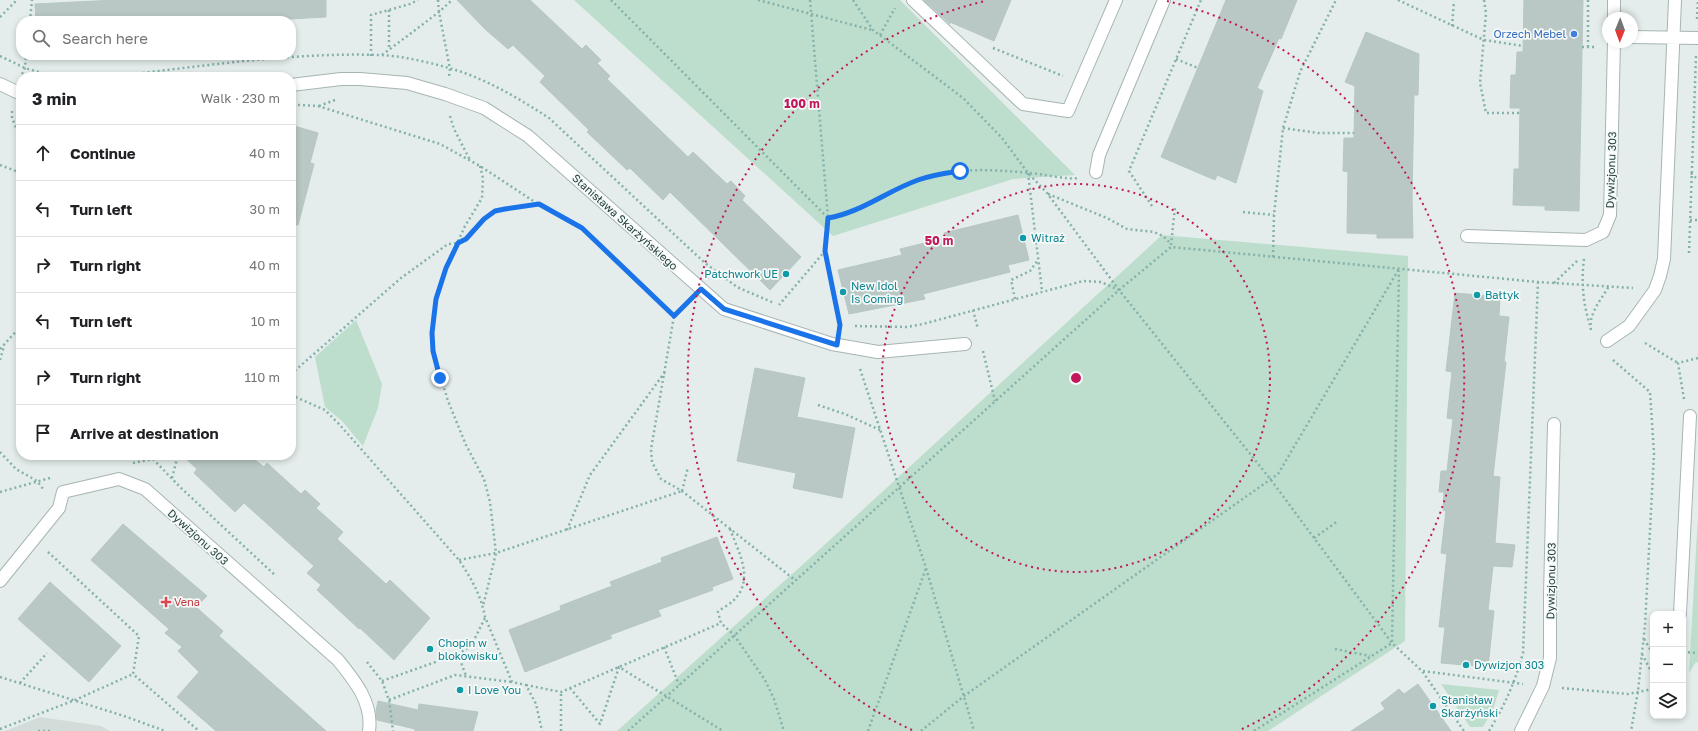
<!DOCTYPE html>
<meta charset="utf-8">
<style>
:root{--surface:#fff;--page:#f2f2f2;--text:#202124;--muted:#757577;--line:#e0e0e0}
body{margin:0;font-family:"Golos Text",sans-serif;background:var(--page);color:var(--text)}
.controls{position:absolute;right:12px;bottom:12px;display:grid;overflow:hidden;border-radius:8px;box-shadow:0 2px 6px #0003}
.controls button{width:36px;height:36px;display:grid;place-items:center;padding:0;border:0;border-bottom:1px solid var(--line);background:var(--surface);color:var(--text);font:20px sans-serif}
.compass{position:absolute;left:1602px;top:12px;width:36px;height:36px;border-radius:50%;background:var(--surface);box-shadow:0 2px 6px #0003;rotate:181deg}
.stop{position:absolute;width:12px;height:12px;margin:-9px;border:3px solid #1a73e8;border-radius:50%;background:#fff}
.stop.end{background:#1a73e8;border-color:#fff;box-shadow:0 1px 4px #0008}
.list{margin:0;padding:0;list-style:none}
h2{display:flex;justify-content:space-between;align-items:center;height:52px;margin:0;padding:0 16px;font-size:17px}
h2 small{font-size:13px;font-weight:400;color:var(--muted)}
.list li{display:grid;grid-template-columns:26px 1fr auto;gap:12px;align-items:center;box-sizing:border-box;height:56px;padding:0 16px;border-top:1px solid var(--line)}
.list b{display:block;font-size:15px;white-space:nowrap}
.list em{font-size:13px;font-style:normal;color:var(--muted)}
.icon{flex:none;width:22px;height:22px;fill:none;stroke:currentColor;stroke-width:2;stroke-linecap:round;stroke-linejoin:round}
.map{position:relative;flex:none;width:1698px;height:731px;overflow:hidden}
.search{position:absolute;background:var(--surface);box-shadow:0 2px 6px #0003;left:16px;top:16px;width:280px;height:44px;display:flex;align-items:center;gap:10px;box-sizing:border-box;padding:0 14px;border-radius:16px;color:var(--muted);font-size:15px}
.panel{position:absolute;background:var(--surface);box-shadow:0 2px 6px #0003;left:16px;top:72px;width:280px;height:388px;border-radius:16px}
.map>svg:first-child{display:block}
.built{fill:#d2ddda}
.green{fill:#bddecc}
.building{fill:#b9c8c4;stroke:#b6c7c3}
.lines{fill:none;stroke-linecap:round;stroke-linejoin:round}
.minor-casing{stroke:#a6b5b3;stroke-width:14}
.path{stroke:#84b1ab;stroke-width:2.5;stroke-dasharray:2 3;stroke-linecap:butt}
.minor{stroke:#fff;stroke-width:12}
.route{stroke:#1a73e8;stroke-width:5}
.ring{fill:none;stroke:#c2185b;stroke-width:2;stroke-dasharray:2 4}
.shop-dot{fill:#3f7fe0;stroke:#f5faf8;stroke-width:1.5}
.culture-dot{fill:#0f9aa8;stroke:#f5faf8;stroke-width:1.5}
.health-dot{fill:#e0444e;stroke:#f5faf8;stroke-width:1.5}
.labels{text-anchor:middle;stroke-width:3.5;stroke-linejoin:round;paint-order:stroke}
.shop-label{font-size:11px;fill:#366cbe;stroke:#f5faf8;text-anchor:end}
.street-label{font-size:11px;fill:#233f3c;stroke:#f5faf8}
.culture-label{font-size:11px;fill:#0d838f;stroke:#f5faf8;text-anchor:start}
.health-label{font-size:11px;fill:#be3a42;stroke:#f5faf8;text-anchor:start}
.centre{fill:#c2185b;stroke:#f5faf8;stroke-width:2}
.ring-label{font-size:12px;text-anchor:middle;font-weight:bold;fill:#c2185b;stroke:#f5faf8;stroke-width:3.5;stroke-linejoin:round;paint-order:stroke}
</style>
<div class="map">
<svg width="1698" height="731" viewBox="0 0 1698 731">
<rect width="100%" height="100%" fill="#e4edeb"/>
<path class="built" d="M40,717L101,726L110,731H5Z"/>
<path class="green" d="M574,0H900L1075,175L1013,179L833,236Z
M1162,235L1408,256L1405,641L1268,731H617L820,549Z
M356,320L382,384L378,408L363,446L342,421L325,407L315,357Z
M1698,515V663L1696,662L1689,673Z
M1441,684L1499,690L1493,710L1483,727H1470Z"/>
<path class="building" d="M116,0H326V17L254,21H36L35,4Z
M457,0H530L582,49L586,45L601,60L597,63L610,76L607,79L688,157L693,152L727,184L731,181L745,196L742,200L801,257L770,290L670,192L663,200L630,168L627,170L587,132L589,130L540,82L545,76L513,45L508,49L485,29Z
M924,0H1011L994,41L950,22V24Z
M1226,0H1297L1281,39L1279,38L1257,88L1263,91L1236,183L1217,175L1215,180L1161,157Z
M1524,0H1583L1579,211L1545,210V206L1513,205L1514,169H1519L1520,108H1510L1511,75H1516L1517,52H1523Z
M1366,32L1419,54L1418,95H1414L1412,198L1413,238H1377V234L1347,233L1348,172L1343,171L1344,138H1354L1355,86L1345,82Z
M291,125L318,133L310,163L314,164L298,225L291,224Z
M1018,215L1029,260L1008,265L1010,272L923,294L925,299L849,314L838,270L902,255L900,249L945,238L944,233Z
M1455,293L1500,297L1499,316L1509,317L1504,362H1506L1493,476L1500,477L1495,543L1515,545L1512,567L1493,566L1488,610L1494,611L1488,667L1441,663L1445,627H1439L1447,554L1441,553L1446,511L1443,510L1444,492H1439L1441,471H1447L1453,419L1447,418L1452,372L1446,371Z
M755,368L805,378L797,417L855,428L842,498L793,488L796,473L737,461Z
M182,455H249L264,467L267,463L301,494L305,490L320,504L316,508L343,532L337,539L386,584L390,580L430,618L394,660L360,628L359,629L317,590L321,585L307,573L314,566L244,503L235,512L194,473L197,469Z
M123,524L207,596L196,607L223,631L219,636L326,731H216L177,697L199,672L178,651L182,647L165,633L169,629L91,560Z
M717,537L733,579L712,587L713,590L658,610L661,616L610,635L612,638L525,672L509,630L561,610L560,606L612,586L610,582L662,562L661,558Z
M50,582L121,646L89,682L18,619Z
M1418,684L1451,731H1351L1385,709L1381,703L1399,689L1404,694Z
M378,701L418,710L419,704L478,712L473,731H415V729L377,720L376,711Z"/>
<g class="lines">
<g class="minor-casing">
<path id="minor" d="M913,0L1023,104L1068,111L1116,0
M1614,0V18
M1632,37L1698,38
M0,84L21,94
M291,85L341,79H360L407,83L445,94L484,108L528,136L724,309L832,344L878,352L965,344
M1096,172L1099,155L1164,0
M1467,236L1586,240L1603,232L1610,215L1614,42
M1607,341L1629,326L1655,290L1660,276L1664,259L1675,0
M0,581L59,508L63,492L119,479L145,489L338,660C355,681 373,703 369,731
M1680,614L1690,416
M1521,731L1543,686L1550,658V596L1554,424"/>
</g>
<path class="path" d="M438,0L439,12L450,69L449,76
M611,0L828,218L825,251L779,305
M758,0L872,30
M810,0L828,218C867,211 899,182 938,174C968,168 1000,170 1030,173C1042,174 1068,180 1078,178
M853,0L873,30L963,98L1002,138L1028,173L1047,193L1119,290L1271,480L1392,643L1422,671L1464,731
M1398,0L1473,35L1484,40L1523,46
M1484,0L1486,13L1480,83L1486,113H1520
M389,10V49
M0,17L17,0
M1697,19L1698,0
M30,21L32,0
M1452,26L1454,1
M880,35L895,8
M1582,47H1594
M1588,47V0
M993,48L1063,76
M382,55L439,12L452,0
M0,56L25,68L49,75L79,77
M371,56V15L410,4L418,0
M1176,59L1198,68
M22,74L25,68L26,55
M108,77C198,67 290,52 380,55C403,56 427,62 449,68C485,78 518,98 549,118L705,263L737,287L774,303
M298,105L318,106L440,144L480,166L538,204
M319,106L335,100
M12,111V118L21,140
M450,116L454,129L470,160
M1283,128L1318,133H1354
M0,165L21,173
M480,166L483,178L482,198L465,226L446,268L436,299L432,333L433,351L448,401L466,445L484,479L490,502L496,553L483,606
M1028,173L1042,291
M1691,173L1698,180
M1048,194L1107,218L1127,229L1154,232L1163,236L1171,244
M1152,206L1129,171L1201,0
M1243,212L1274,215
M1690,220H1698
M1171,245L1175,207
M825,251L840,325
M1689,253L1696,56
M1273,257L1274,215L1283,128L1300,72L1336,0
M1584,259C1581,281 1583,304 1590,325
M1554,283L1578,260
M1015,299L1011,280L1030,271L1038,260
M688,303L674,316L651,449L652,462L661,479L682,491L795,580
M973,310L978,329
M855,326L907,327L923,324L1083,281L1101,282L1119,290
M1591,330C1588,314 1601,300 1609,286
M1645,343L1678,363
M0,349L21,326
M983,351L995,401
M0,360L4,346
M1613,360L1650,392L1654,453L1650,530L1645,625L1638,691L1631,731
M860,369L926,568L974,731
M291,374L401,278L448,244L458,243L466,239L484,219L495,211L539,204L582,228L674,316
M291,395L325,410L339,424L459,560C471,578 481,595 485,617L512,682L526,685L536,704L542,731
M1684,399L1678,363L1698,358
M818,405L845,414L880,430
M0,452L16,469L37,481L44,490
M153,459L180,487L276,576
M133,463L153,459L155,455
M172,478L178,455
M682,491L688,467
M0,492L50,478
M730,529C739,553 755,580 733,601C729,605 722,608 718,612L721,623L734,635L765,680L774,699L784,731
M567,530L590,475L665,372
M1314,538L1338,521
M48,552L139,636L133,674L199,731
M459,560L496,553L682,491
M1644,639L1653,654
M664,647L679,685
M1335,649L1370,656
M1683,652L1698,653
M458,654L466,676
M1642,654L1653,675
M367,662L382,681L389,700L393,731
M1423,671L1523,684
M0,677L127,717L165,731
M382,681L458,654L471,646L485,618
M20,683L47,653
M526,685L561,692L721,623
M570,688L600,724L619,667L723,731
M1562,688L1628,694L1653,689
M389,700L455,675L512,682
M0,729L75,700L133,674
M38,731H51
M561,731V692
M628,731L1119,290L1171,247L1538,282L1633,288
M868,731L926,568
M921,731L964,696L1278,474L1399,269
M1254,731L1392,643L1399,271
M1489,731C1505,705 1515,682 1523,653L1538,282"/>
<use href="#minor" class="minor"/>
</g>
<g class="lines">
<path class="route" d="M440,378L433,351L432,333L436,299L446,268L458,243L466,239L484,219L495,211L505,209L539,204L582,228L674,316L701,289L724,309L837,345L840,325L825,251L828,218C860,213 887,191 918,180C932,175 946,173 960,171"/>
</g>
<g class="ring">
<circle cx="1076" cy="378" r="194"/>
<path d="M912 730A388 388 0 0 1 985 1M1167 1A388 388 0 0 1 1240 730"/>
</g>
<circle class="shop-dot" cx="1574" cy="34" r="4"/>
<g class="culture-dot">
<circle cx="1023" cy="238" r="4"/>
<circle cx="786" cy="274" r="4"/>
<circle cx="843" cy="292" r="4"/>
<circle cx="1477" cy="295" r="4"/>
<circle cx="430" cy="649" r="4"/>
<circle cx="1466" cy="665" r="4"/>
<circle cx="460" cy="690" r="4"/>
<circle cx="1433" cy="706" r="4"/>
</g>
<path class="health-dot" d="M164 596h4v4h4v4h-4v4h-4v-4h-4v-4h4z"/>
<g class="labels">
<g class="shop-label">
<text x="1566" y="38">Orzech Mebel</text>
</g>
<g class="street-label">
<text transform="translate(1611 170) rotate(-88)" y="4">Dywizjonu 303</text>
<text transform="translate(625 222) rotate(42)" y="4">Stanisława Skarżyńskiego</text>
<text transform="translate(198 537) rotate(42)" y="4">Dywizjonu 303</text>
<text transform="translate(1551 581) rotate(-89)" y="4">Dywizjonu 303</text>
</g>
<g class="culture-label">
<text x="1031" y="242">Witraż</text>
<text x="778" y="278" text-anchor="end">Patchwork UE</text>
<text x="851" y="290">New Idol<tspan x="851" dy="13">Is Coming</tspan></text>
<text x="1485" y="299">Bałtyk</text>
<text x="438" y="647">Chopin w<tspan x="438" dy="13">blokowisku</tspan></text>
<text x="1474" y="669">Dywizjon 303</text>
<text x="468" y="694">I Love You</text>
<text x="1441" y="704">Stanisław<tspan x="1441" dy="13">Skarżyński</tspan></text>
</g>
<g class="health-label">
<text x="174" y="606">Vena</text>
</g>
</g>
<circle cx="1076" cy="378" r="6" class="centre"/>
<g class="ring-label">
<text x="802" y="108">100 m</text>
<text x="939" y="245">50 m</text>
</g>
</svg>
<div class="controls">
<button>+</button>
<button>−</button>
<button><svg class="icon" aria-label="layers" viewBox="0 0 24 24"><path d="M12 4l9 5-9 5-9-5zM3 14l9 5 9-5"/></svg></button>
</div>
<svg class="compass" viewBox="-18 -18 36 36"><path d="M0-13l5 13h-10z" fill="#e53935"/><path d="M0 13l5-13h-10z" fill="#757577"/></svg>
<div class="stop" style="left:960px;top:171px"></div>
<div class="stop end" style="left:440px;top:378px"></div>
<div class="search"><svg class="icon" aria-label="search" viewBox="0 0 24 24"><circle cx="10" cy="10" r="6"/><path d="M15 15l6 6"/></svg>Search here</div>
<section class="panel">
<h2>3 min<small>Walk · 230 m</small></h2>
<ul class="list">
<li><svg class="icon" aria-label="ahead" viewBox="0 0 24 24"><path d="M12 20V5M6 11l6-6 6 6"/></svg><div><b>Continue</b></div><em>40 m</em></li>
<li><svg class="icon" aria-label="left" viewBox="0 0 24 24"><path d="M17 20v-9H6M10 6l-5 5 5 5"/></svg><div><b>Turn left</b></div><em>30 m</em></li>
<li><svg class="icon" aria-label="right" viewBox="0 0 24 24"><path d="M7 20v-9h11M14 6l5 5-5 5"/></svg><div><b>Turn right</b></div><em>40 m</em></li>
<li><svg class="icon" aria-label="left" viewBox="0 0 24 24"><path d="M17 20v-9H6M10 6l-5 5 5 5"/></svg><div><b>Turn left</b></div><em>10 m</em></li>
<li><svg class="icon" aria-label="right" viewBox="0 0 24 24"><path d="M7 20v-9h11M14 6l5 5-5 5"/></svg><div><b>Turn right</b></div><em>110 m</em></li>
<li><svg class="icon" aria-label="arrive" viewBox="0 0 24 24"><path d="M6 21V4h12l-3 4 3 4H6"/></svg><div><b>Arrive at destination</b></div></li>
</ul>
</section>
</div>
